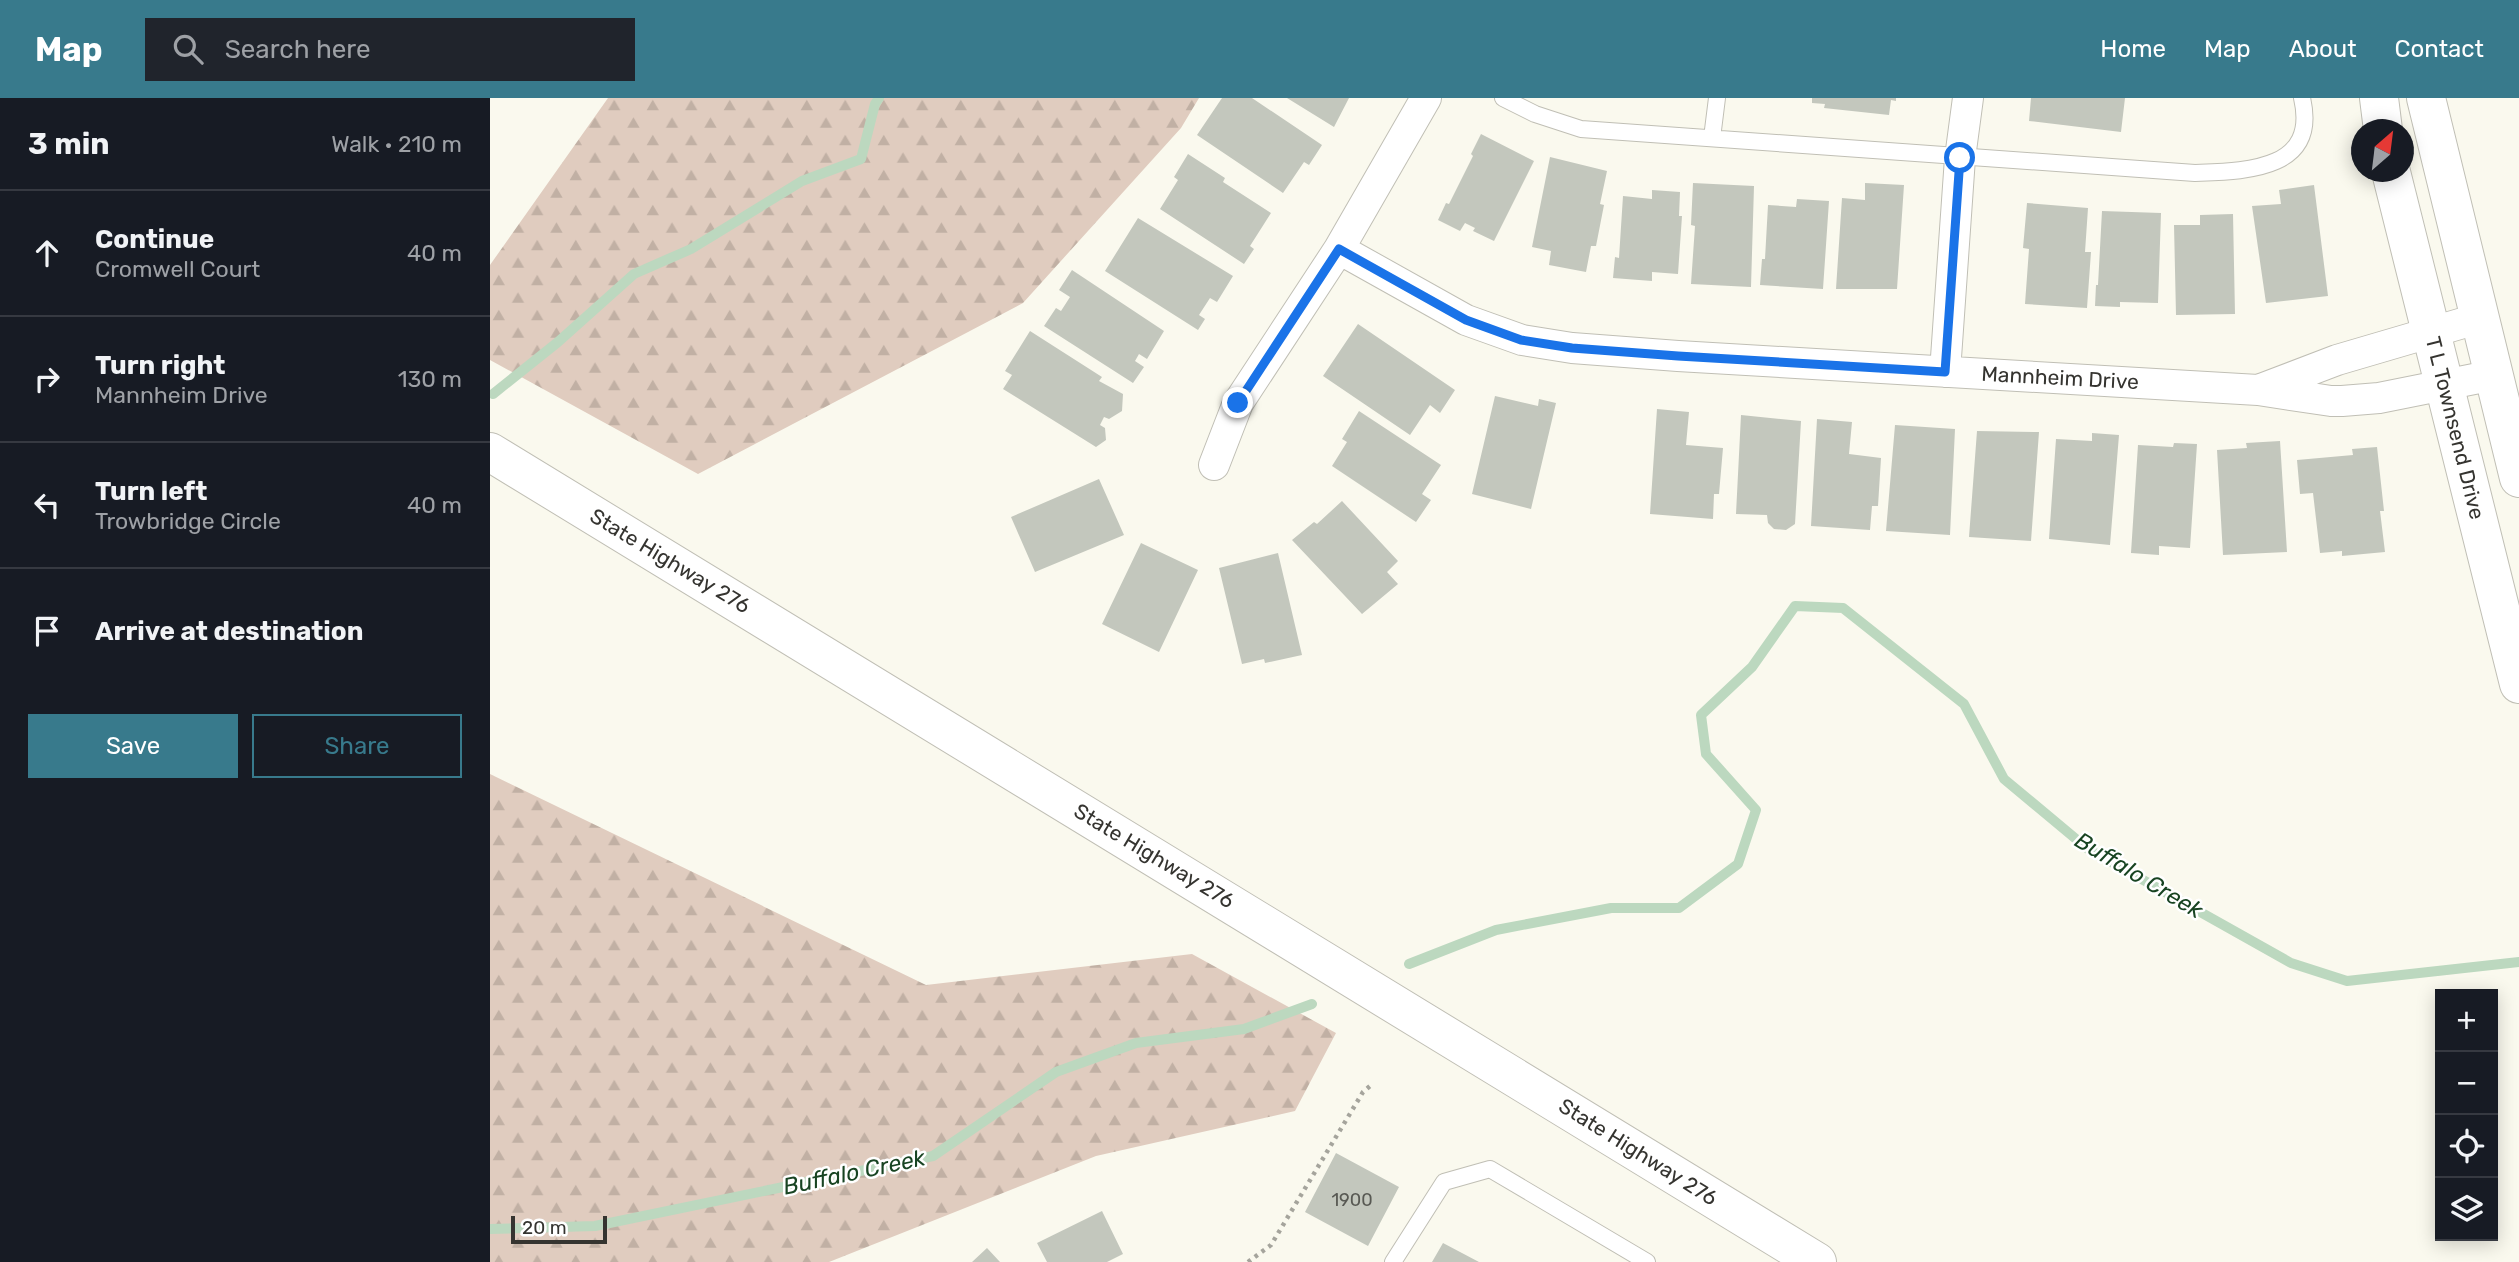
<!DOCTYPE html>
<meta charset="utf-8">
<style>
:root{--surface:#171b24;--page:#20242c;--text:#f1f3f6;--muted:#9ea1a6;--line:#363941;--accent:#387a8c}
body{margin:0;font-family:Rubik,sans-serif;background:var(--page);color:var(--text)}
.controls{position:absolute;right:21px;bottom:21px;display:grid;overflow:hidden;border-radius:0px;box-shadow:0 4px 18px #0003}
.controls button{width:63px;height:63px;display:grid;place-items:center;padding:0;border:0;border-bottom:2px solid var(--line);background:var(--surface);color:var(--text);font:35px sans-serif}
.compass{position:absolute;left:1861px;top:21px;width:63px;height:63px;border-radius:50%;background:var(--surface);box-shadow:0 4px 18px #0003;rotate:28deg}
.scale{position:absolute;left:21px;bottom:18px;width:96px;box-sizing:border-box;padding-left:7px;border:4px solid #353430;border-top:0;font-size:19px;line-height:24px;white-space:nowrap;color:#353430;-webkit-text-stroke:5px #fff;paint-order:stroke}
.stop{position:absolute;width:21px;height:21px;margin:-16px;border:5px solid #1a73e8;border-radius:50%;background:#fff}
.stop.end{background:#1a73e8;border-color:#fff;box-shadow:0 2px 7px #0008}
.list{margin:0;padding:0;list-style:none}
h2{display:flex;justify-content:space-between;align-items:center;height:91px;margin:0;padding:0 28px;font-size:30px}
h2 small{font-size:23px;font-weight:400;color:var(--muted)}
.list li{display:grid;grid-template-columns:46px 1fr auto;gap:21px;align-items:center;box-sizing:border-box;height:126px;padding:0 28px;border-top:2px solid var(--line)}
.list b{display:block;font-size:26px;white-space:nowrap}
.list p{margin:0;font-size:23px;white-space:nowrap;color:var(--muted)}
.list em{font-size:23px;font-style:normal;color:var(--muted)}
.actions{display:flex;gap:14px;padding:21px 28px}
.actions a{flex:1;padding:16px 0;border:2px solid var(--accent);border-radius:0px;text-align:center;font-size:24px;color:var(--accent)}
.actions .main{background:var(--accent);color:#fff}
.icon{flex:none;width:38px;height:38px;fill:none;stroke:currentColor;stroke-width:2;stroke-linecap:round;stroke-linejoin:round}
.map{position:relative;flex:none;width:2029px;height:1164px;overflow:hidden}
header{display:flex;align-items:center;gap:42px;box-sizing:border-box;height:98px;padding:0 35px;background:var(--accent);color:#fff}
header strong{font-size:33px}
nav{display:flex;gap:38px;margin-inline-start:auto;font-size:24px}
.search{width:490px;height:63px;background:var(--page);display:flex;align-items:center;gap:18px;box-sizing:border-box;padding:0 24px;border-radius:0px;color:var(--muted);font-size:26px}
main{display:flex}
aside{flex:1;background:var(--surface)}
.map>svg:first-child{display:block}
.forest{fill:url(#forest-firs)}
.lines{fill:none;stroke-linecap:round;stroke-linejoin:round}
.stream{stroke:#bcd8bf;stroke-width:10}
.building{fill:#c3c7bd}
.lane-casing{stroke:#c0bfb5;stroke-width:18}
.street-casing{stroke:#c0bfb5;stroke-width:32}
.secondary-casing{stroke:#c0bfb5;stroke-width:40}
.path{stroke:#a5a49c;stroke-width:4.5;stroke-dasharray:3.5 5;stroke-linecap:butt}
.lane{stroke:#fff;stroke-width:16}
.street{stroke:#fff;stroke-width:30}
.secondary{stroke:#fff;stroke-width:38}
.route{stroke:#1a73e8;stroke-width:9}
.labels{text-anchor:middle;stroke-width:5;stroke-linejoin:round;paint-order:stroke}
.number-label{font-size:18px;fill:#585953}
.street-label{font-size:21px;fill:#353430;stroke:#fff}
.water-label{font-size:23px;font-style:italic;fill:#184422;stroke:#fff}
</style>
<header>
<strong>Map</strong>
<div class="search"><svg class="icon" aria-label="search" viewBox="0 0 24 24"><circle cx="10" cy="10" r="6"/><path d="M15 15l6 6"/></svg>Search here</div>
<nav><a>Home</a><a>Map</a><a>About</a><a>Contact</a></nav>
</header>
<main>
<aside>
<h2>3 min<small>Walk · 210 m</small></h2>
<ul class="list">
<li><svg class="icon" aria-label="ahead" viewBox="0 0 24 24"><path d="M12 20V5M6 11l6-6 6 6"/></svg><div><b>Continue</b><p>Cromwell Court</p></div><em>40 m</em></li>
<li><svg class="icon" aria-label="right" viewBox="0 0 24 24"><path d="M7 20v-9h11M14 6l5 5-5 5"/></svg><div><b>Turn right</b><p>Mannheim Drive</p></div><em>130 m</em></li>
<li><svg class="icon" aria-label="left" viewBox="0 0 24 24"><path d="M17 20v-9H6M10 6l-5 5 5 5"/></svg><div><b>Turn left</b><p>Trowbridge Circle</p></div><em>40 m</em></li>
<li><svg class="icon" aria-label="arrive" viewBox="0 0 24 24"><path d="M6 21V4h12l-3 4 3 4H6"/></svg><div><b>Arrive at destination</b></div></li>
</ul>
<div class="actions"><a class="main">Save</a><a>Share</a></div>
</aside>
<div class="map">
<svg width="2029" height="1164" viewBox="0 0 2029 1164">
<defs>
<pattern id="forest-firs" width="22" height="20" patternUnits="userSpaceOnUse" patternTransform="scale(1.75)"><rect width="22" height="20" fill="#e0ccbf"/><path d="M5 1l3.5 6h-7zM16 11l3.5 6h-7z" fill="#c1b0a4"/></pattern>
</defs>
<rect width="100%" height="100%" fill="#faf9ee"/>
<path class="forest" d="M118,0H709L691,30L533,205L208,376L0,262V167Z
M0,676L436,887L702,856L846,935L805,1013L606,1058L339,1164H0Z"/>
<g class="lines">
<path class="stream" d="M3,296L68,244L144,176L201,151L312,83L371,61L385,6L389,0
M919,866L1006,832L1121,810H1189L1248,766L1266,712L1216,656L1211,617L1262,569L1305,508L1353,510L1474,606L1514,681L1598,751L1801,865L1857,883L2029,864
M0,1131L105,1128L443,1058L566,974L646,945L754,931L822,906"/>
</g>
<path class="building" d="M732,0H762L832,47L819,67L814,64L793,95L707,37Z
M797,0H859L844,29Z
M1322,0H1406V3L1401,2L1399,17L1334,10L1335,6L1322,5Z
M1541,0H1635L1631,34L1539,23Z
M991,36L1044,63L1004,143L983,133L985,130L975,125L970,133L948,122L956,105L959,106L983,58L981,56Z
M698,56L735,80L733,84L781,115L760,148L764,151L754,166L670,111L688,82L684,79Z
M1060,59L1117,73L1110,106L1114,107L1106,148H1101L1096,174L1059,167L1061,153L1042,149Z
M1203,85L1264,88L1261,189L1201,186L1205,128L1201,127Z
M1375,85L1414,87L1407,191H1346L1352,100L1375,102Z
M1824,87L1838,198L1776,205L1762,108L1791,106L1789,92Z
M1162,92L1190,94L1189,118H1192L1188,176L1162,174V183L1123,180L1125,159L1129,160L1133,98L1162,101Z
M1307,101L1339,103L1333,191L1270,187L1272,161H1275L1278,107L1306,109Z
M1537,105L1598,110L1595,154H1601L1597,210L1535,206L1539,151L1533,150Z
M1612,113L1671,115L1668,205L1630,204V209L1605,208L1606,187H1608Z
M1743,116L1745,216L1686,217L1684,127H1710V117Z
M648,120L743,178L727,204L720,200L709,217L715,221L708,232L615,173Z
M582,172L674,233L657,261L649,256L645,263L654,269L643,285L554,228L566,210L571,213L580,199L569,192Z
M868,226L965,292L950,315L940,307L920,337L833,278Z
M540,233L612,279L609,283L633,296L632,313L619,321L614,319L610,327L615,330L616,342L606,349L513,291L522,277L515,273Z
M1005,298L1048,308L1049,301L1066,305L1041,411L982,396Z
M1167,311L1199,314L1196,347L1233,350L1229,396H1224L1223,421L1160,416Z
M869,313L951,367L932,396L941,402L926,424L842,368L857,344L852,341Z
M1251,317L1311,323L1305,426L1296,432L1284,431L1278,425L1277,417L1246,416Z
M1327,321L1362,324L1359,356L1391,360L1388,408H1382L1380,432L1321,428Z
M1405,327L1465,331L1460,437L1396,433Z
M1487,333L1549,334L1541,443L1479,439Z
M1602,335L1629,337L1620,447L1559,441L1566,341L1602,343Z
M1790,343L1797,454L1733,457L1727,352L1757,350L1756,345Z
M1684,345L1707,346L1700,450L1669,448V457L1641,455L1648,347L1683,349Z
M1887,349L1894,413H1890L1895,454L1852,458V453L1830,455L1823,395L1810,396L1807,362L1863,357L1862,351Z
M609,381L634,437L545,474L521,419Z
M852,403L908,463L897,474L908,486L872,516L802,442L824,424L827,426Z
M651,445L708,472L669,554L612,526Z
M788,455L812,557L775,565L774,561L752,566L729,470Z
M846,1055L909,1089L878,1148L815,1114Z
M612,1113L633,1156L617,1164H557L547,1145Z
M953,1145L989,1164H942Z
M497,1150L510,1164H482Z"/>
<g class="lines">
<g class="lane-casing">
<path id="lane" d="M1013,0L1045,16L1091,31L1705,75C1755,73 1829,73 1812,0
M1222,40L1227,0
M903,1164L954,1084L1000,1071L1157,1164"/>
</g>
<g class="street-casing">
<path id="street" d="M849,151L976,222L1032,242L1082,250L1188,258L1768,292L1841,303H1852L1889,300L2004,277
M1455,274L1470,60L1478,0
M1771,291L1847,262L1990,220
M724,367L748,305L849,151L936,0"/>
</g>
<g class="secondary-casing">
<path id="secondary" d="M1889,0L1893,32
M1936,0L2029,380
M1901,74L2029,586
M0,354L1327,1164"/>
</g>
<path class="path" d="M758,1164L781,1147L873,994L880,988"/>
<use href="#lane" class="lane"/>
<use href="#street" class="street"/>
<use href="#secondary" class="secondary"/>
</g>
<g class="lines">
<path class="route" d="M748,305L849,151L976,222L1031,242L1082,250L1188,258L1455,274L1470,60"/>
</g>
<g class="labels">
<g class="number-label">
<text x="862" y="1108">1900</text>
</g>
<g class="street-label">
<text transform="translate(1570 280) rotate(3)" y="7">Mannheim Drive</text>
<text transform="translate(1965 330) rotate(76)" y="7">T L Townsend Drive</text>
<text transform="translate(180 463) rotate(31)" y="7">State Highway 276</text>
<text transform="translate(664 758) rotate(31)" y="7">State Highway 276</text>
<text transform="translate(1148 1054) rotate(32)" y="7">State Highway 276</text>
</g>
<g class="water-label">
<text transform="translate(1649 777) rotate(31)" y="8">Buffalo Creek</text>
<text transform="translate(364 1074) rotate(-12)" y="8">Buffalo Creek</text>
</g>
</g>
</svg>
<div class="controls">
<button>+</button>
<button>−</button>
<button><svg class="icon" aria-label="locate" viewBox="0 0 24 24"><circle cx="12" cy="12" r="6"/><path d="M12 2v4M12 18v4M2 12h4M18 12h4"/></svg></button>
<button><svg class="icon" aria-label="layers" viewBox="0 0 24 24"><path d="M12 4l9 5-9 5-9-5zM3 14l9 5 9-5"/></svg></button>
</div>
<svg class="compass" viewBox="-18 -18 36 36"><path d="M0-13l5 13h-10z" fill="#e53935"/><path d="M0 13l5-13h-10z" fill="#9ea1a6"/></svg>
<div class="scale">20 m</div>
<div class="stop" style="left:1470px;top:60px"></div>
<div class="stop end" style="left:748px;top:305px"></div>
</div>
</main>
